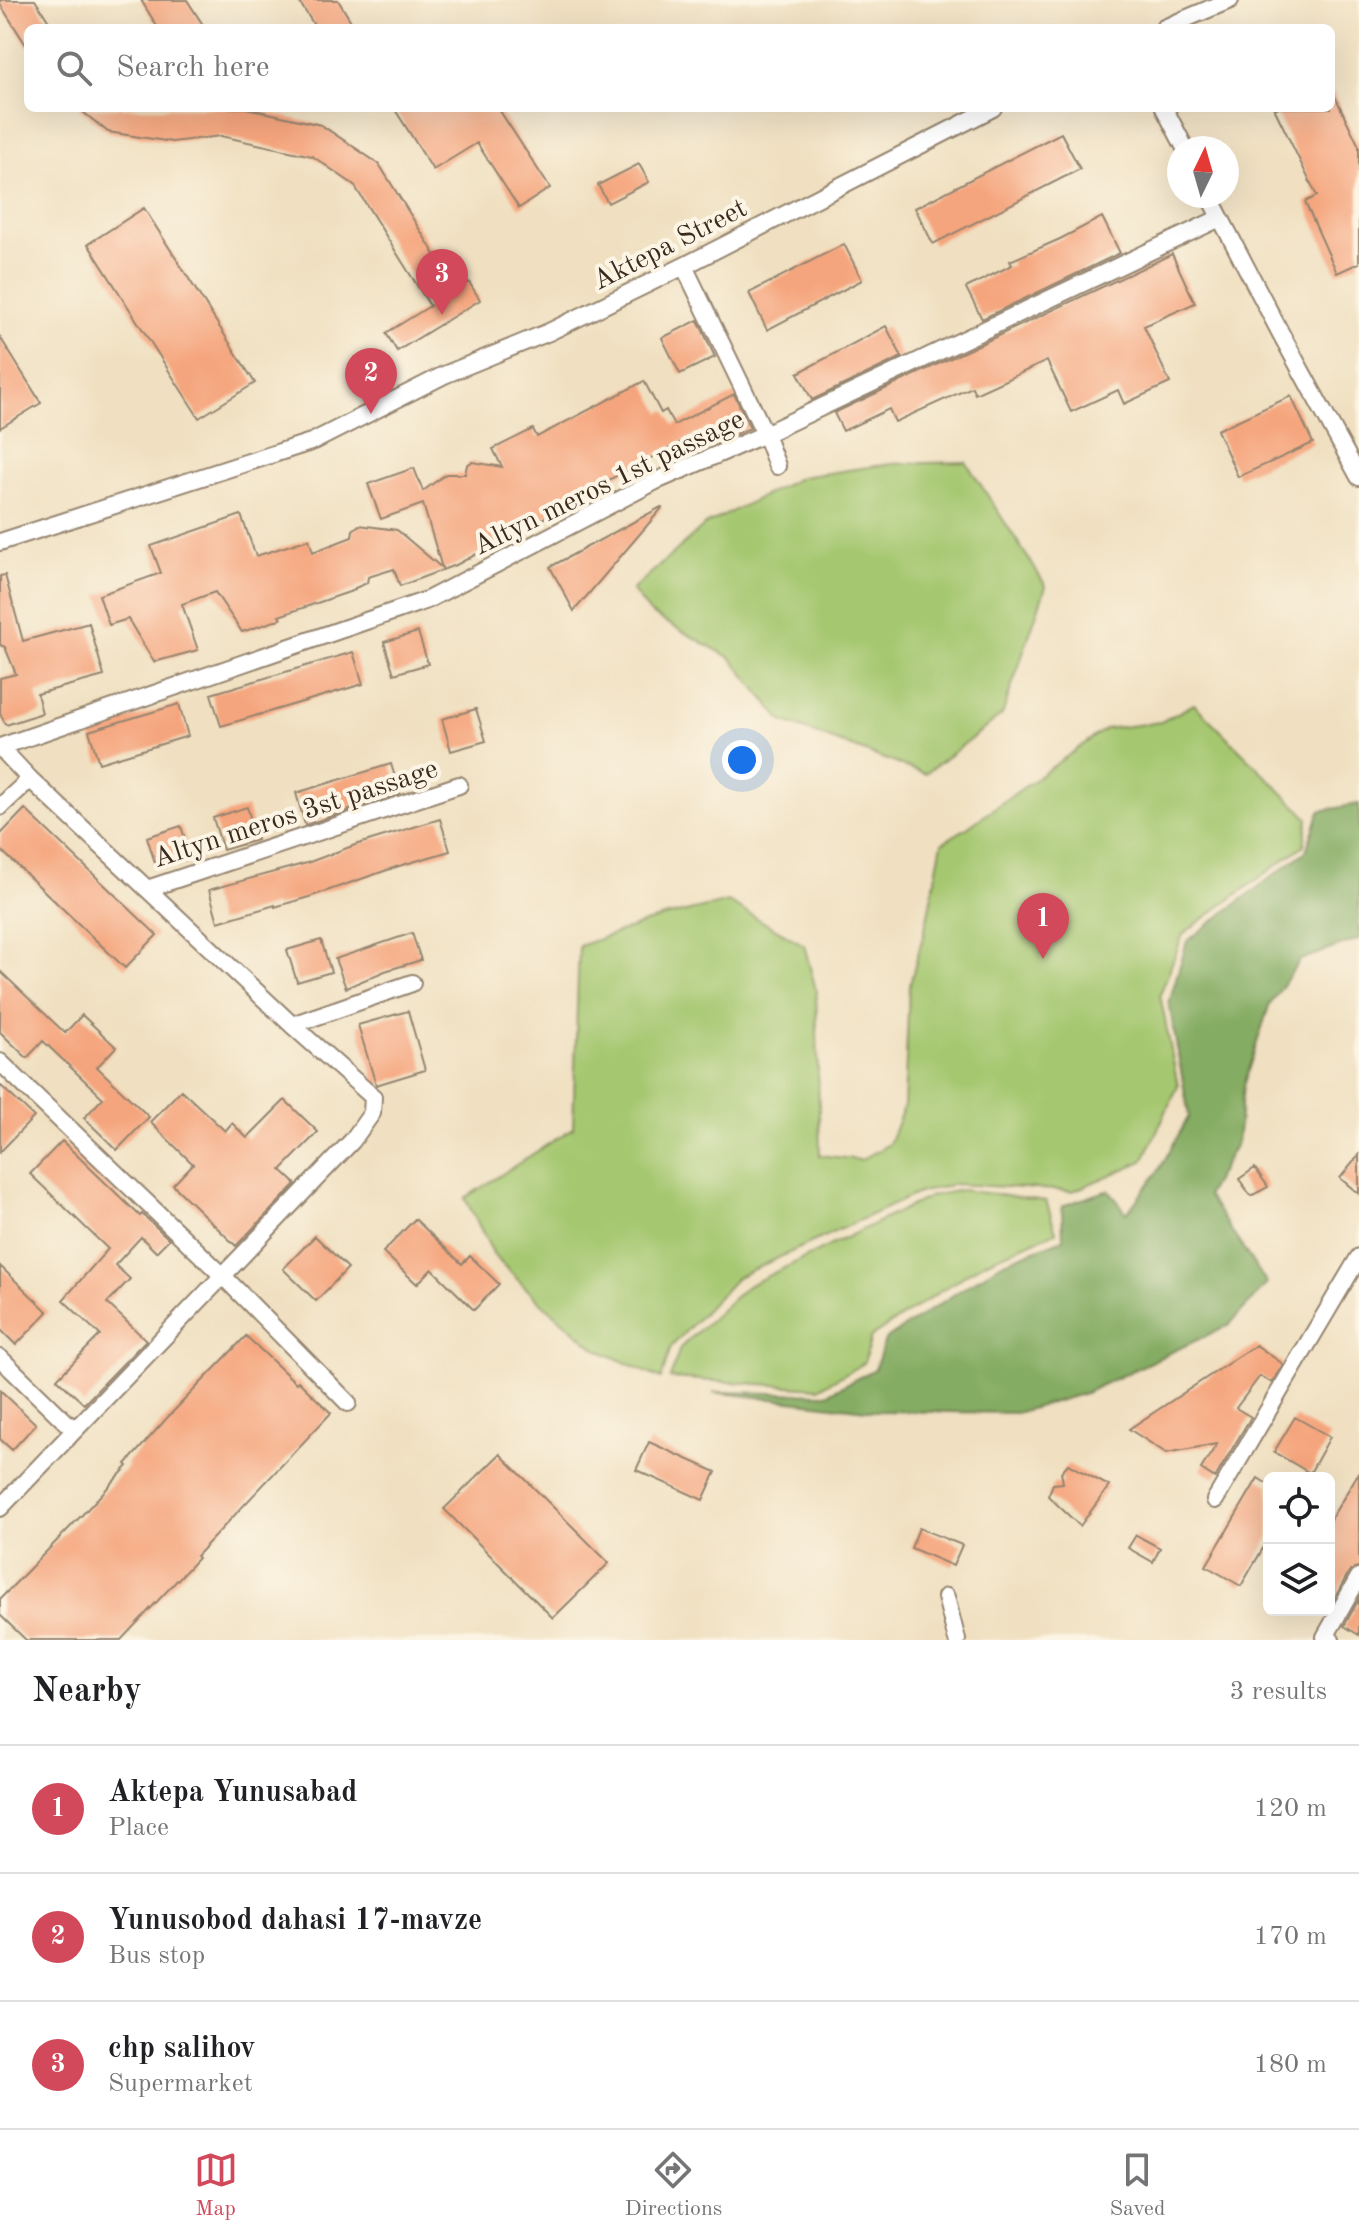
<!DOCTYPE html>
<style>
:root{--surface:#fff;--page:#f2f2f2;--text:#202124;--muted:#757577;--line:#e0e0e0;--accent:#d1495b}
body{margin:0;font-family:"Old Standard TT",serif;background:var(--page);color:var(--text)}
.controls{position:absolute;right:24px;bottom:24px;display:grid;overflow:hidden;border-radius:12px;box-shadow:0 8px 32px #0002}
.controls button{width:72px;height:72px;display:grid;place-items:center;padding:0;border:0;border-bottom:2px solid var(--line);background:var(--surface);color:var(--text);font:40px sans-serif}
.compass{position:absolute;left:1167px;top:136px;width:72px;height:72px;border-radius:50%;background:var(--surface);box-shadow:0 8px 32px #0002;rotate:5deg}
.you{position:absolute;left:742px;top:760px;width:28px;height:28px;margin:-20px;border:6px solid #fff;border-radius:50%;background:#1a73e8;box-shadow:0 0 0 12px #1a73e833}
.badge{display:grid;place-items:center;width:52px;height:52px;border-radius:50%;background:var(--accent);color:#fff;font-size:26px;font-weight:700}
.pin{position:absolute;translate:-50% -66px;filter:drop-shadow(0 2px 4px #0008)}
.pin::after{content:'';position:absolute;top:42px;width:28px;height:24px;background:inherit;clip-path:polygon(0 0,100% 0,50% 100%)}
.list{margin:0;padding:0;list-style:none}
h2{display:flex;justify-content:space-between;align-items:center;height:104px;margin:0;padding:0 32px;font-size:34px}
h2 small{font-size:26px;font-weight:400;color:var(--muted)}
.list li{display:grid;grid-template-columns:52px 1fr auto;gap:24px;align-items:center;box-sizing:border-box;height:128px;padding:0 32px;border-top:2px solid var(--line)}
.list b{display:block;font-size:30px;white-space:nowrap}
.list p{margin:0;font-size:26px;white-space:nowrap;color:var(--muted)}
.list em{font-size:26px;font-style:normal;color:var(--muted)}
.icon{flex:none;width:44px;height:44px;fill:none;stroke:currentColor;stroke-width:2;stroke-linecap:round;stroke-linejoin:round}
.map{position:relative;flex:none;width:1359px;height:1640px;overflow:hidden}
.search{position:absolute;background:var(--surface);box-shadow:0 8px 32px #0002;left:24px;right:24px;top:24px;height:88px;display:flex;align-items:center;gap:20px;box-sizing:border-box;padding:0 28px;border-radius:12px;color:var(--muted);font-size:30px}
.sheet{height:488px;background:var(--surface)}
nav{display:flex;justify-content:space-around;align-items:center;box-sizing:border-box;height:112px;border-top:2px solid var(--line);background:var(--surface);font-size:22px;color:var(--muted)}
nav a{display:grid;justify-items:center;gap:4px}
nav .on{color:var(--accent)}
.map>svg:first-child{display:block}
.green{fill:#a5c76f;stroke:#707846;stroke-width:2}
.forest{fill:#84ac62;stroke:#606b40;stroke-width:2}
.building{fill:#f5a57d}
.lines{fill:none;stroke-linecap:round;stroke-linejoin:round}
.street-casing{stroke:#968570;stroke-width:20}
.street{stroke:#fff;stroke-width:16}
.labels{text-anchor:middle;stroke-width:8;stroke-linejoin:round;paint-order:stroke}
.street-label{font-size:28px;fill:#3b2a1e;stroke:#fcf5e5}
</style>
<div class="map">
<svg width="1359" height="1640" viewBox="0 0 1359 1640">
<rect width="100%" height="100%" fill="#fcf5e5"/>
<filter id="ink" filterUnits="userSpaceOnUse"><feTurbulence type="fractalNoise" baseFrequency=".0125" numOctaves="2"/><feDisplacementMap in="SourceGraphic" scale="16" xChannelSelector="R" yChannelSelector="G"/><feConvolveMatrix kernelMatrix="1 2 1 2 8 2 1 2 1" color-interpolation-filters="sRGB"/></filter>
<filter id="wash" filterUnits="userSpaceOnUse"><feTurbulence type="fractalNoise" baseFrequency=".006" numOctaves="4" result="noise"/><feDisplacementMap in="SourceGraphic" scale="32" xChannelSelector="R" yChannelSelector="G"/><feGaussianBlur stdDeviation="1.8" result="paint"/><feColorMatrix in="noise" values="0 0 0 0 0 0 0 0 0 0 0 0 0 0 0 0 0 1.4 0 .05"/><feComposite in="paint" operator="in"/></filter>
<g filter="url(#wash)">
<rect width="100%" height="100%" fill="#f0e0c1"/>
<path class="green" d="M966,462L1046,586L1002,715L925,774L782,721L731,658L651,614L632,590L705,525L801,477L889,464Z
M1194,704L1308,818L1304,845L1183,934L1160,995L1178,1086L1143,1161L1073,1191L954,1184L918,1193L737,1277L671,1347L661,1379L596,1349L536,1298L495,1257L465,1198L573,1128L579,946L660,918L728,902L804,945L816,990L820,1155L861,1160L889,1144L904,1106L909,988L926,925L942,843L967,828L1105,729L1161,722Z
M961,1190L1046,1201L1056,1232L985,1262L871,1337L864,1363L819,1388L670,1378L680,1348L747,1286L931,1196Z"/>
<path class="forest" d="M1359,804V939L1300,960L1269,1006L1243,1086L1237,1142L1207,1195L1267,1284L1229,1325L1085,1393L1016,1413L876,1411L713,1392L827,1394L875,1369L885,1340L1002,1263L1063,1239L1062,1206L1109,1190L1127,1213L1159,1170L1189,1116L1169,1003L1187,941L1306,851L1320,811Z"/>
<g id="blocks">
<path class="building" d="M0,0H35L53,28H28V48L0,4Z
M141,0H187L205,28H158Z
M298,0H338L355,28H316Z
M1331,88L1359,146V263L1337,273L1305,202L1317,196L1274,108H1331Z
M78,108H246L321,125L379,164L457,290L469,282L480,300L397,351L386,333L430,306L354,185L312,156L221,136L172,142L108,132Z
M394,108H498L550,188L519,208L477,143L433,170Z
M1061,133L1080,169L933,244L915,208Z
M639,164L649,182L608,203L598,185Z
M144,208L255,383L199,418L88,244Z
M1102,217L1120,253L982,319L966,288L1012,265L1010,261L1060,239Z
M844,244L862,280L767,330L749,293Z
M1172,254L1195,303L1144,326L1170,383L1124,404L1118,390L1071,412L1047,361L975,394L972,387L895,422L889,409L843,431L834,413Z
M698,320L715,357L680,374L662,338Z
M886,326L902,357L812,400L798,373Z
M0,337L41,403L0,428Z
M644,381L661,413L666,410L674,425L734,394L750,428L716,443L708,428L570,500L572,503L458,564L400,586L394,569L368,577L367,583L355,588V590L279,616L281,619L242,632L215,592L182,604L198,650L154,662L128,619L109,625L99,595L161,573L151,546L241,515L256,556L309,539L313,552L352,537L353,530L359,525L397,530L442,568L423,504L381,519L368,484L414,468L423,491L446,474H465L467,465L472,462L502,467L493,449L533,429L537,437Z
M1291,396L1313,443L1238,477L1217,430Z
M661,507L662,508L574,611L550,567Z
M5,575L23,641L89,623L104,676L37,694L42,713L6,725L0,714V678L16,674L5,647L0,645V576Z
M418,632L428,664L394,674L384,642Z
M353,652L363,684L221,726L211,694Z
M179,704L188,736L99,763L89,731Z
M476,709L486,741L451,751L442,719Z
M391,764L400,793L305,825L296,793Z
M247,807L257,840L223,850L213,818Z
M25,809L157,935L125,968L0,849V835Z
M440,819L450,851L399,866L309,897L275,907V905L218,922L209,890L307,863L355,845Z
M181,826L191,858L157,869L147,837Z
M412,933L421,960L385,971L346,988L335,959Z
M321,940L331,972L297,982L287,950Z
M0,971L65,1033L82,1015L116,1047L97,1067L149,1117L117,1150L84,1118L103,1098L43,1041L27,1058L0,1032Z
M408,1011L425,1070L376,1085L358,1025Z
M0,1085L34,1117L0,1152Z
M181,1090L225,1131L232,1123L247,1138L285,1100L318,1132L281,1170L296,1184L236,1246L173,1185L193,1164L150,1122Z
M62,1141L140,1216L142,1214L169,1239L156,1252L141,1237L115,1265L130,1279L107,1303L146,1340L84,1404L57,1379L100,1335L63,1300L108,1249L30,1174Z
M1359,1155V1194L1340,1178Z
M1255,1168L1268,1187L1251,1196L1239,1179Z
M415,1219L462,1264L470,1256L499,1284L474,1310L432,1269L417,1284L383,1252Z
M315,1236L348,1268L316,1301L283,1269Z
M0,1266L48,1312L16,1345L0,1329Z
M246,1336L296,1383L298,1381L331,1413L196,1556L198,1558L121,1640H26L0,1615V1599L82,1515L128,1466L126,1464L167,1418Z
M1256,1345L1283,1364L1272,1383L1260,1376L1236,1408L1251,1417L1215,1478L1201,1469L1217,1444L1166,1453L1129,1429Z
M0,1390L36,1424L12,1450L0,1439Z
M1295,1417L1330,1437L1310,1473L1274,1452Z
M649,1442L716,1472L703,1500L636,1470Z
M500,1454L609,1563L553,1618L444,1509Z
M1068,1464L1109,1486L1080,1526L1048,1496L1053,1484L1063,1483L1061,1472Z
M1359,1472V1566L1349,1572L1329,1608V1522Z
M1258,1478L1269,1485V1538L1241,1586L1206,1566Z
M919,1528L962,1545L953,1566L911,1548Z
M1136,1535L1160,1548L1153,1562L1128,1548Z
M1359,1599V1635L1344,1626Z"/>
</g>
</g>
<g filter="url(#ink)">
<use href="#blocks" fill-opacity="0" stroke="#968570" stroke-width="2"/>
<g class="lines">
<g class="street-casing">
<path id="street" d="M1164,28L1230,0
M1164,108L1185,148
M1209,196L1281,334L1359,477
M684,266L765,434L777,466
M0,542L314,441L444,375L549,332L684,266L993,108
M0,747L427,600L656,481L765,434L1220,218
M0,747L30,779L292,1025L412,983
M0,807L30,779
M147,889L459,785
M0,1062L222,1275L348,1403
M0,1358L74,1430
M1215,1500L1359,1257
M0,1508L352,1141L372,1113L373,1097L292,1025
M946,1597L957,1640
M1331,1640L1325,1637L1359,1577"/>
</g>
<use href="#street" class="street"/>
</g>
</g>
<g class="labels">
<g class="street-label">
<text transform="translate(669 243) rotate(-27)" y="10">Aktepa Street</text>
<text transform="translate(608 481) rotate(-26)" y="10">Altyn meros 1st passage</text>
<text transform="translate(295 812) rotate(-18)" y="10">Altyn meros 3st passage</text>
</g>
</g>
</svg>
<div class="controls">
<button><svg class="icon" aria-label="locate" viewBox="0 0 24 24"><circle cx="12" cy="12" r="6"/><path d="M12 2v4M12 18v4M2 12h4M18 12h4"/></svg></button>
<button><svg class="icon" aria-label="layers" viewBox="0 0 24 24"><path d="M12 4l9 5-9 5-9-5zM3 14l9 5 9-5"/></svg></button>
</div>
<svg class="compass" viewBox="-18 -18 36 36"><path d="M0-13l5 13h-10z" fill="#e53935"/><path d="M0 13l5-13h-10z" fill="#757577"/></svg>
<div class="you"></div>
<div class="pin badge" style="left:1043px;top:959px">1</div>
<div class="pin badge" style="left:371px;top:414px">2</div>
<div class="pin badge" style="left:442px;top:315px">3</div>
<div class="search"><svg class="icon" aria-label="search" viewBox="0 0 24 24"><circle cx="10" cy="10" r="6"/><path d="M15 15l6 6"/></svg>Search here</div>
</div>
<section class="sheet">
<h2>Nearby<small>3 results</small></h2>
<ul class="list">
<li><span class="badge">1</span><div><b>Aktepa Yunusabad</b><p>Place</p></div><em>120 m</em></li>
<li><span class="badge">2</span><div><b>Yunusobod dahasi 17-mavze</b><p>Bus stop</p></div><em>170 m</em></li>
<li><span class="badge">3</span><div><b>chp salihov</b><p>Supermarket</p></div><em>180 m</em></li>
</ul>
</section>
<nav>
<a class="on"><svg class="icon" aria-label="map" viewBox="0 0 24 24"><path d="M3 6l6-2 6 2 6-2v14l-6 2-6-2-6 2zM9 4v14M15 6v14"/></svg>Map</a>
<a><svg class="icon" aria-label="directions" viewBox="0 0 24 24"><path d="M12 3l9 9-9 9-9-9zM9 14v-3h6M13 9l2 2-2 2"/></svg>Directions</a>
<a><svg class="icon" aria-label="saved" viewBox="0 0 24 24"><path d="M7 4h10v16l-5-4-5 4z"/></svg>Saved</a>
</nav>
